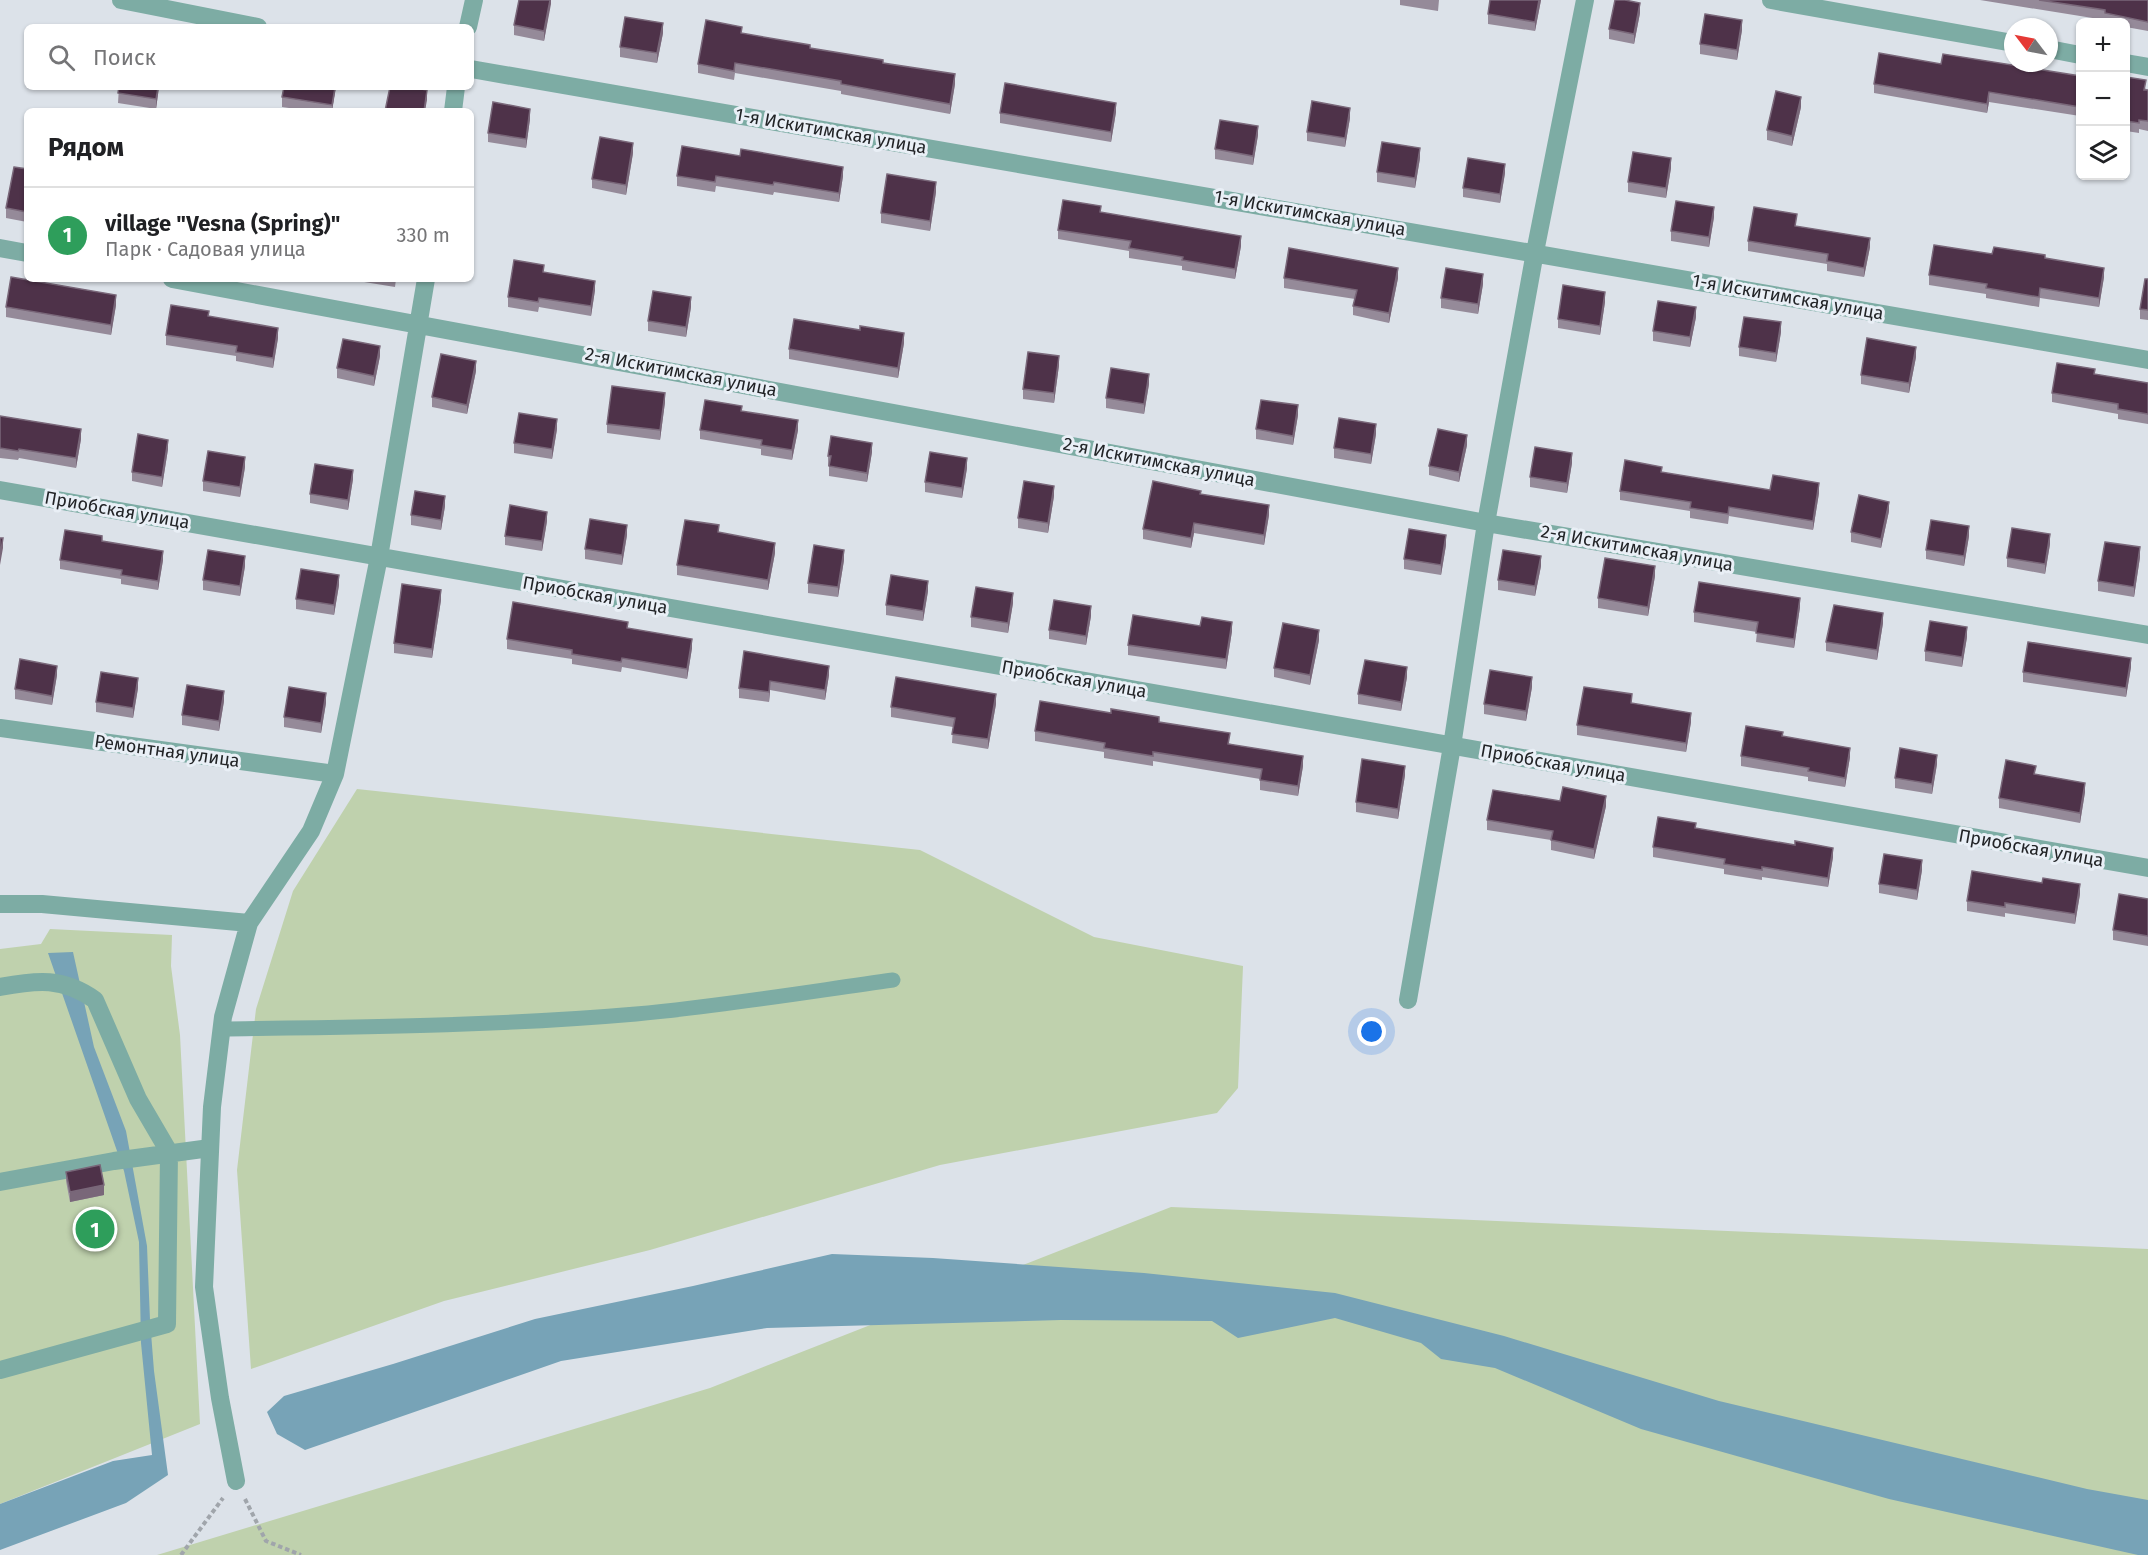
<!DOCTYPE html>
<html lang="ru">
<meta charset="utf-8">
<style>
:root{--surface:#fff;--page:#f6f6f6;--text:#202124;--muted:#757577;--line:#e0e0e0;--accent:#5a8000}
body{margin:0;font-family:"Fira Sans",sans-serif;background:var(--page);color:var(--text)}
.controls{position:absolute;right:18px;top:18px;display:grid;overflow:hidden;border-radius:9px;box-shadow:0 2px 4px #0004}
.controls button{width:54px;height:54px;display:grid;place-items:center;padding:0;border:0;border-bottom:2px solid var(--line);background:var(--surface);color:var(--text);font:30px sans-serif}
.compass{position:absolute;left:2004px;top:18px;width:54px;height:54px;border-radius:50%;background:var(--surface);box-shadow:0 2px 4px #0004;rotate:302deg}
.you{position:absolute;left:1372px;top:1032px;width:21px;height:21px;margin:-15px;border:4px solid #fff;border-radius:50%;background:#1a73e8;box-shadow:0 0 0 9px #1a73e833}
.badge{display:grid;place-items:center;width:39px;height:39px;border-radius:50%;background:var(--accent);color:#fff;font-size:20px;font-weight:700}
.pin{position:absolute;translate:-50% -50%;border:3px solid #fff;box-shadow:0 2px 6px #0006}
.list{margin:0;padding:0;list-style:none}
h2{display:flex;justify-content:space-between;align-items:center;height:78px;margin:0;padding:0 24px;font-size:26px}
h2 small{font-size:20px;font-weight:400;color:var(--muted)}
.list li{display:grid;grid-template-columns:39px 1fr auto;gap:18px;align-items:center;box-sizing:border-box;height:96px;padding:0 24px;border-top:2px solid var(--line)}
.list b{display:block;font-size:22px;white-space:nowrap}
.list p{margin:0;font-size:20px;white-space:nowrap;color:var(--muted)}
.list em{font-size:20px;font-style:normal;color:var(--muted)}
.icon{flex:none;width:33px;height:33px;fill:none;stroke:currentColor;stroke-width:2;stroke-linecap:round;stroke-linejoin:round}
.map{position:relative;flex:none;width:2148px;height:1555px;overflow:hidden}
.search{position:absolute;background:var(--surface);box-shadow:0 2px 4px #0004;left:24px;top:24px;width:450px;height:66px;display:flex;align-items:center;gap:15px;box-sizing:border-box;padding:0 21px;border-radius:9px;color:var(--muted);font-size:22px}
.panel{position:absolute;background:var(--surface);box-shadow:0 2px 4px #0004;left:24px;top:108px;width:450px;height:174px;border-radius:9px}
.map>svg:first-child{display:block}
.green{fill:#bfd1ad}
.water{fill:#77a3b7}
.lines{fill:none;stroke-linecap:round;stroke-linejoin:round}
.path{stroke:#a0a5ab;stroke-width:4;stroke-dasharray:4.5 3;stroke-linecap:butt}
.service{stroke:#7daca4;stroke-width:15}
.minor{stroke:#7daca4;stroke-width:18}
.wall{fill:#958a99}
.shaded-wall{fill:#796779}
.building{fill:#4e3249;stroke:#796779;stroke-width:1.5}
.labels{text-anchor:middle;stroke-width:6;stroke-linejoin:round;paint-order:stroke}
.street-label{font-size:18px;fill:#222427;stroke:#e9eff6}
</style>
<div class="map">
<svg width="2148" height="1555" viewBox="0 0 2148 1555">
<rect width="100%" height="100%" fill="#dce2e9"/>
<path class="green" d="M357,789L920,850L1094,937L1243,966L1238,1088L1217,1113L940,1165L650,1250L444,1301L251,1369L237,1170L256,1009L293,891Z
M50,929L172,935L171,966L180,1035L200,1424L0,1504V949L41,944Z
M1171,1207L2148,1249V1555H157L710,1388Z"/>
<path class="water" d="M73,952L94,1047L126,1131L133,1169L147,1246L150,1320L154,1371L168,1475L126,1503L0,1550V1504L113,1461L152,1455L141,1343L139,1242L124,1171L48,953Z
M832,1254L933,1258L1144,1273L1335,1293L1504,1336L1719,1401L2087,1489L2148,1500V1555H2138L1889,1499L1641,1429L1495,1368L1441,1359L1421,1343L1335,1318L1238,1338L1212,1321L1061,1320L767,1328L561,1361L305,1450L277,1434L267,1412L284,1396L393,1364L535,1319L693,1286Z"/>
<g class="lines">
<path class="path" d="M245,1499L266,1541L301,1555
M181,1555L223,1498"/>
<path class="service" d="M222,1029C360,1027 498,1026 636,1014C722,1006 807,992 893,980"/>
<path class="minor" d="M121,0L258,27
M1771,0L2013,43
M468,27L474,0
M2049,49L2080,55
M2126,63L2148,67
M471,69L2148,360
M453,111L456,87
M0,248L27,253
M172,279L1486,523L2148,635
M0,490L2148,868
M0,728L335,774
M0,904H42L249,923
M0,987C37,980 63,977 95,1000L138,1099L169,1152L167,1324L0,1370
M1408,1000L1452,746L1486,523L1535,252L1585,0
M0,1182L114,1161L210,1148
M236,1481L220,1398L204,1287L212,1107L223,1017L249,923L311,831L335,774L379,557L426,279"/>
</g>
<path class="wall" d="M551,0L544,41L514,35V25Z
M1400,0H1439L1438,11L1400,5Z
M1490,0H1541L1535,31L1488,24V14Z
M1980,0H2148V31L2126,27V22H2105V20Z
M1640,13L1634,44L1609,39V29Z
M1742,30L1737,60L1700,54V44Z
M663,33L657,63L620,57V47Z
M742,34L810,49L883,63L955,84L950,114L841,94V91L735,73L734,80L698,73V64Z
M1941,64L2080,76V116L1989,102L1987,113L1874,93V84Z
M2126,77L2148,90V131L2139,129V133L2126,131Z
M119,87H159L156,109L118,103Z
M284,87H336L332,111H310L282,107V97Z
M1801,107L1792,146L1767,140V130Z
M1116,112L1111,142L1000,123V113Z
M1350,118L1345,147L1307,141V132Z
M530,119L526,148L488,142V133Z
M1258,135L1253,165L1215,159V149Z
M633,153L626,195L592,188V179Z
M1420,158L1415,188L1377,182V172Z
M1671,168L1666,198L1628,192V182Z
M27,169V222L6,218V208Z
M1505,173L1500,203L1463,197V188Z
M677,176H843L839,202L774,192L773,195L716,186L715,192L677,186Z
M936,192L930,231L881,223V213Z
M1101,212L1241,246L1235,279L1182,270V266L1129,258V251L1058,239V230Z
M1714,217L1709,247L1671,241V231Z
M1796,226L1870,247L1864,277L1827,271V264L1748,251V241Z
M1992,254L2045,258L2104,277L2099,307L2040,298L2039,307L1986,298V294L1929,285V275Z
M544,272L595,290L591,316L539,307L538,312L508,307V297Z
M1284,278H1398L1389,323L1353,315V306L1355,299L1284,288Z
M358,279H396L395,287L358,281Z
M2148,279V320L2140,319V309Z
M1483,284L1478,314L1441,308V298Z
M1605,302L1600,335L1558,328V319Z
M116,305L111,335L6,317V307Z
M691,307L686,337L648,331V321Z
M209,316L278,338L273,368L236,361V356L166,345V335Z
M1696,317L1690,347L1653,341V331Z
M860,330L904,343L898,378L789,359V349Z
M1781,332L1776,362L1739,356V347Z
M380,356L374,386L337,378V368Z
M1916,357L1909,393L1861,384V375Z
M1059,365L1054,403L1023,399V389Z
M476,371L467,414L432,407V397Z
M2095,374L2148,383V424L2118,419V414L2052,402V393Z
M1149,384L1144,414L1106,408V398Z
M665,402L660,440L607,433V424Z
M742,411L798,430L792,460L761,455V449L700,439V430Z
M1298,415L1293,445L1256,439V429Z
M0,416L81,439L76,468L19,458L18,460L0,458Z
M557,429L552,459L514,453V443Z
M1376,434L1371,464L1334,458V448Z
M1467,445L1459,482L1429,475V466Z
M168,449L162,487L132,481V472Z
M872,452L867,482L829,476V466H828V456Z
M1572,463L1567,493L1530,487V477Z
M245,467L240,497L203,491V481Z
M967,468L962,498L925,492V482Z
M1662,473L1770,490L1819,493L1813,530L1729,516L1728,524L1690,518V511L1620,500V491Z
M353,479L348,510L310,503V494Z
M1201,494L1269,515L1264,545L1194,533L1191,548L1143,539V529Z
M1054,496L1048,533L1018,528V518Z
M445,506L441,530L411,525V515Z
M1889,511L1881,548L1851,542V532Z
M547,521L542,551L505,545V536Z
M719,532L775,553L768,590L677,575V565Z
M627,535L622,565L585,559V549Z
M1969,536L1964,566L1926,559V550Z
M102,541L163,560L158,590L121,584V579L60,569V560Z
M2050,544L2045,574L2007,567V558Z
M1446,545L1441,575L1404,569V559Z
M2140,557L2134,597L2098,591V581Z
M844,560L838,597L808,593V583Z
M245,566L240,596L203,590V580Z
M1541,566L1535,596L1498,590V580Z
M1655,576L1648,616L1598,608V598Z
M339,585L334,615L296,609V599Z
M928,591L923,621L886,615V605Z
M441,600L432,658L394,653V643Z
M1013,603L1008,633L971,627V617Z
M1800,607L1794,648L1756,642L1757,632L1694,622V612Z
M1091,616L1086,645L1049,639V630Z
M1883,623L1877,660L1826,651V642Z
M628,628L692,648L687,679L622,667L621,672L572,664V659L507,649V639Z
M1232,631L1226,669L1128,655V645Z
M1967,637L1962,667L1925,661V651Z
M1319,640L1310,685L1274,677V668Z
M744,651L829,675L825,700L770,690L769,702L739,698V688Z
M2131,667L2126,697L2023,682V672Z
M57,675L52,705L15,699V689Z
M1407,677L1401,711L1358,704V694Z
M1532,687L1526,721L1484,714V704Z
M138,688L133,718L96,712V702Z
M224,701L219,731L182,725V715Z
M326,703L321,733L284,727V717Z
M996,704L988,749L952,743L953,727L891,717V707Z
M1159,722L1303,766L1298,796L1260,790V779L1153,761V766L1104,758V752L1035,741V731Z
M1691,722L1686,752L1577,735V725Z
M1741,756L1850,757L1845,787L1808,781V777L1741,766Z
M1937,764L1932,794L1895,788V778Z
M1405,775L1398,819L1356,812V802Z
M2036,775L2085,792L2080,823L1999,808V798Z
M1560,801L1606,806L1594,859L1551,850V840L1487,830V820Z
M1696,829L1833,857L1828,887L1762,877V880L1724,874V869L1653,857V847Z
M1922,870L1917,900L1879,893V884Z
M2080,894L2075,924L2005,913V917L1967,911V901Z
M2148,899V946L2113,940V930Z
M66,1172L104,1195L70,1202L66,1181Z"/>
<path class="shaded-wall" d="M550,0H551V4L544,41V31Z
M1539,0H1541L1535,31V22Z
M1640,3V13L1634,44V34Z
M1742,20V30L1737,60V50Z
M663,23V33L657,63V53Z
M955,74V84L950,114V104Z
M158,87H159L156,109V99Z
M335,87H336L332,111V105Z
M427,90V100L425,111H424Z
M1989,92V102L1987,113V104Z
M1801,97V107L1792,146V136Z
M1116,103V112L1111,142V132Z
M1350,108V118L1345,147V138Z
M530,109V119L526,148V139Z
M1258,126V135L1253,165V156Z
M633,143V153L626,195V185Z
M1420,148V158L1415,188V178Z
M1671,158V168L1666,198V188Z
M1505,164V173L1500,203V194Z
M843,167V176L839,202V193Z
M936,182V192L930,231V221Z
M1714,207V217L1709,247V237Z
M1241,236V246L1235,279V269Z
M1870,238V247L1864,277V268Z
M1398,268V278L1389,323V313Z
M2104,268V277L2099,307V298Z
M1483,274V284L1478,314V304Z
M595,281V290L591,316V306Z
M1605,292V302L1600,335V326Z
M116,295V305L111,335V325Z
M691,297V307L686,337V327Z
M1696,307V317L1690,347V337Z
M1781,322V332L1776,362V353Z
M278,328V338L273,368V358Z
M904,333V343L898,378V368Z
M380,346V356L374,386V376Z
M1916,347V357L1909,393V383Z
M1059,356V365L1054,403V393Z
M476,361V371L467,414V405Z
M1149,374V384L1144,414V404Z
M665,393V402L660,440V430Z
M1298,405V415L1293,445V436Z
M557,419V429L552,459V449Z
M798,420V430L792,460V450Z
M1376,424V434L1371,464V454Z
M81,429V439L76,468V458Z
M1467,435V445L1459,482V472Z
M168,440V449L162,487V477Z
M872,443V452L867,482V473Z
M1572,453V463L1567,493V483Z
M245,457V467L240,497V487Z
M967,458V468L962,498V488Z
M353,470V479L348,510V500Z
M1819,483V493L1813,530V521Z
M1054,486V496L1048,533V523Z
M445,496V506L441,530V520Z
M1889,502V511L1881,548V539Z
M1269,505V515L1264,545V535Z
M547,512V521L542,551V541Z
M1194,523V533L1191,548V538Z
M627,525V535L622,565V555Z
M1969,526V536L1964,566V556Z
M2050,534V544L2045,574V564Z
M1446,535V545L1441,575V565Z
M3,538V548L0,565V556Z
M775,543V553L768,590V580Z
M2140,547V557L2134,597V587Z
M844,550V560L838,597V587Z
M163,551V560L158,590V581Z
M245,556V566L240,596V586Z
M1541,556V566L1535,596V586Z
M1655,566V576L1648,616V607Z
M339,575V585L334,615V605Z
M928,581V591L923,621V611Z
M441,590V600L432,658V649Z
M1013,593V603L1008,633V623Z
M1800,598V607L1794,648V639Z
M1091,606V616L1086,645V636Z
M1883,613V623L1877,660V650Z
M1232,622V631L1226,669V659Z
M1967,627V637L1962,667V657Z
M1319,630V640L1310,685V675Z
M692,639V648L687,679V669Z
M2131,658V667L2126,697V688Z
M57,666V675L52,705V696Z
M829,666V675L825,700V690Z
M1407,667V677L1401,711V702Z
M1532,677V687L1526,721V711Z
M138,678V688L133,718V708Z
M770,681V690L769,702V692Z
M224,691V701L219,731V721Z
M326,693V703L321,733V723Z
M996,694V704L988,749V739Z
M1691,713V722L1686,752V743Z
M1850,748V757L1845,787V778Z
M1937,755V764L1932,794V784Z
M1303,756V766L1298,796V786Z
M1405,766V775L1398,819V809Z
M2085,783V792L2080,823V813Z
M1606,796V806L1594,859V849Z
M1833,848V857L1828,887V878Z
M1922,860V870L1917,900V890Z
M2080,884V894L2075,924V914Z
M104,1185V1195L70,1202V1192Z"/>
<path class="building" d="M519,0H550L544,31L514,25Z
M1490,0H1539L1535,22L1488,14Z
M1615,0H1625L1640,3L1634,34L1609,29Z
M2039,0H2148V22L2105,13V10Z
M1705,14L1742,20L1737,50L1700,44Z
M625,17L663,23L657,53L620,47Z
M706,20L742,27L741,33L810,45V48L883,60V63L955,74L950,104L841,84V81L735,63L734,71L698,64Z
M1879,53L1941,64L1943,54L2080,76V107L1989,92L1987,104L1874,84Z
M2126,77L2146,80L2144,90H2148V121L2139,120V123L2126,121Z
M1005,83L1116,103L1111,132L1000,113Z
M119,87H158L156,99L118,93Z
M284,87H335L332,105L282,97Z
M390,87H409L427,90L424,111H385Z
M1776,91L1801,97L1792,136L1767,130Z
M1312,101L1350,108L1345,138L1307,132Z
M493,102L530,109L526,139L488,133Z
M1220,120L1258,126L1253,156L1215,149Z
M600,137L633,143L626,185L592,179Z
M1382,142L1420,148L1415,178L1377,172Z
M682,146L740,156L741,149L843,167L839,193L774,182L773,185L716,176L715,182L677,176Z
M1633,152L1671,158L1666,188L1628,182Z
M1468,158L1505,164L1500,194L1463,188Z
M14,167L27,169V212L6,208Z
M887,174L936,182L930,221L881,213Z
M1063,200L1101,206L1100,212L1241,236L1235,269L1182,260L1183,257L1129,248L1131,241L1058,230Z
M1676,201L1714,207L1709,237L1671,231Z
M1754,207L1797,214L1795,226L1870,238L1864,268L1827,261L1828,254L1748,241Z
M1934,245L1992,254L1994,247L2045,255V258L2104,268L2099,298L2040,288L2039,297L1986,288L1987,284L1929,275Z
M1289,248L1398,268L1389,313L1353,306L1357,290L1284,278Z
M514,260L544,265L543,272L595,281L591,306L539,298L538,302L508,297Z
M1446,268L1483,274L1478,304L1441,298Z
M11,277L116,295L111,325L6,307Z
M2145,279H2148V310L2140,309Z
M1563,285L1605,292L1600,326L1558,319Z
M653,291L691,297L686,327L648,321Z
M1658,301L1696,307L1690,337L1653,331Z
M171,305L209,311L208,316L278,328L273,358L236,352L237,346L166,335Z
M1744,317L1781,322L1776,353L1739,347Z
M794,319L860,330V326L904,333L898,368L789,349Z
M1867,338L1916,347L1909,383L1861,375Z
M343,339L380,346L374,376L337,368Z
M1028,352L1059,356L1054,393L1023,389Z
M441,354L476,361L467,405L432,397Z
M2057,363L2095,369L2094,374L2148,383V414L2118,409V404L2052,393Z
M1111,368L1149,374L1144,404L1106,398Z
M612,386L665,393L660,430L607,424Z
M705,400L742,406L741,411L798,420L792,450L761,445L762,440L700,430Z
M1261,400L1298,405L1293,436L1256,429Z
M519,413L557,419L552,449L514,443Z
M0,416L81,429L76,458L19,449L18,451L0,448Z
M1339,418L1376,424L1371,454L1334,448Z
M1438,429L1467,435L1459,472L1429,466Z
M138,434L168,440L162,477L132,472Z
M831,436L872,443L867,473L829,466L831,456H828Z
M1535,447L1572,453L1567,483L1530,477Z
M208,451L245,457L240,487L203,481Z
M930,452L967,458L962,488L925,482Z
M1625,460L1662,467L1661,472L1770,490L1773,475L1819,483L1813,521L1729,507L1728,514L1690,508L1691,502L1620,491Z
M315,464L353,470L348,500L310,494Z
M1024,481L1054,486L1048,523L1018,518Z
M1153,481L1201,491L1200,494L1269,505L1264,535L1194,523L1191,538L1143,529Z
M415,491L445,496L441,520L411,515Z
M1859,495L1889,502L1881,539L1851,532Z
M510,505L547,512L542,541L505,536Z
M590,519L627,525L622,555L585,549Z
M685,520L719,525L718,532L775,543L768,580L677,565Z
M1931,520L1969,526L1964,556L1926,550Z
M2012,528L2050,534L2045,564L2007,558Z
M1409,529L1446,535L1441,565L1404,559Z
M65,530L102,536V541L163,551L158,581L121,575L122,570L60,560Z
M0,538H3L0,556Z
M2105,542L2140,547L2134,587L2098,581Z
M814,545L844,550L838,587L808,583Z
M208,550L245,556L240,586L203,580Z
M1503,550L1541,556L1535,586L1498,580Z
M1605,558L1655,566L1648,607L1598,598Z
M301,569L339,575L334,605L296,599Z
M891,575L928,581L923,611L886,605Z
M1699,582L1800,598L1794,639L1756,633L1758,622L1694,612Z
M402,584L441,590L432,649L394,643Z
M976,587L1013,593L1008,623L971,617Z
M1054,600L1091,606L1086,636L1049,630Z
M513,602L628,622L627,628L692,639L687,669L622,658L621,662L572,654V650L507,639Z
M1834,605L1883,613L1877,650L1826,642Z
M1133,615L1200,626L1202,617L1232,622L1226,659L1128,645Z
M1930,621L1967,627L1962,657L1925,651Z
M1283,623L1319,630L1310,675L1274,668Z
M2028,642L2131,658L2126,688L2023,672Z
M744,651L829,666L825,690L770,681L769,692L739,688Z
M20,659L57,666L52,696L15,689Z
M1365,660L1407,667L1401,702L1358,694Z
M1490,670L1532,677L1526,711L1484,704Z
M101,672L138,678L133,708L96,702Z
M896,677L996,694L988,739L952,734L955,718L891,707Z
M187,685L224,691L219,721L182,715Z
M289,687L326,693L321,723L284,717Z
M1584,687L1632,694L1631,703L1691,713L1686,743L1577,725Z
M1040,701L1111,713V709L1159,717V722L1230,733L1228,744L1303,756L1298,786L1260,780L1262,769L1153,752V756L1104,748L1105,743L1035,731Z
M1746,726L1783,732L1782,736L1850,748L1845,778L1808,771L1809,768L1741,756Z
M1900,748L1937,755L1932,784L1895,778Z
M1362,759L1405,766L1398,809L1356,802Z
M2006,760L2036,766L2034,774L2085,783L2080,813L1999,798Z
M1563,787L1606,796L1594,849L1551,840L1553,831L1487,820L1493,790L1560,801Z
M1658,817L1696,823L1695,828L1795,845V841L1833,848L1828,878L1762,867V870L1724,864L1725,859L1653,847Z
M1884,854L1922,860L1917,890L1879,884Z
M1972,871L2042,883L2043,878L2080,884L2075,914L2005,903V907L1967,901Z
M2119,894L2148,899V936L2113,930Z
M100,1165L104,1185L70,1192L66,1172Z"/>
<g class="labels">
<g class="street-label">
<text transform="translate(831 131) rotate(10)" y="6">1-я Искитимская улица</text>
<text transform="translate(1310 213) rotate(10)" y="6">1-я Искитимская улица</text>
<text transform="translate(1788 297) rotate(10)" y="6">1-я Искитимская улица</text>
<text transform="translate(681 372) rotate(11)" y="6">2-я Искитимская улица</text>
<text transform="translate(1159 462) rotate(11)" y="6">2-я Искитимская улица</text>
<text transform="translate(117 510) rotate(10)" y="6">Приобская улица</text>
<text transform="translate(1637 548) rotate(10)" y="6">2-я Искитимская улица</text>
<text transform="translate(595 595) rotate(10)" y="6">Приобская улица</text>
<text transform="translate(1074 679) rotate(10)" y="6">Приобская улица</text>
<text transform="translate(167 751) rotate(8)" y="6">Ремонтная улица</text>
<text transform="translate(1553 763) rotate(10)" y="6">Приобская улица</text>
<text transform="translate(2031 848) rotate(10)" y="6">Приобская улица</text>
</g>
</g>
</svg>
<div class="controls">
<button>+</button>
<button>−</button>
<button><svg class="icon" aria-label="layers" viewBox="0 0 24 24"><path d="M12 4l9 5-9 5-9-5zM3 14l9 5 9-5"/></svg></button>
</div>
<svg class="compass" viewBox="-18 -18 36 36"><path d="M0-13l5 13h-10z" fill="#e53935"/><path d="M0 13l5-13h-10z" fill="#757577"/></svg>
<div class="you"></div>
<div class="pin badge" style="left:95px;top:1229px;background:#2e9e5b">1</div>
<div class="search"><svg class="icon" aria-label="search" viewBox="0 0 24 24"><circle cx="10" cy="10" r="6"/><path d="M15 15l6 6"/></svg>Поиск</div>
<section class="panel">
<h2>Рядом<small></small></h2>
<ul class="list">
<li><span class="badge" style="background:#2e9e5b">1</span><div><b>village &quot;Vesna (Spring)&quot;</b><p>Парк · Садовая улица</p></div><em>330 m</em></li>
</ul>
</section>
</div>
